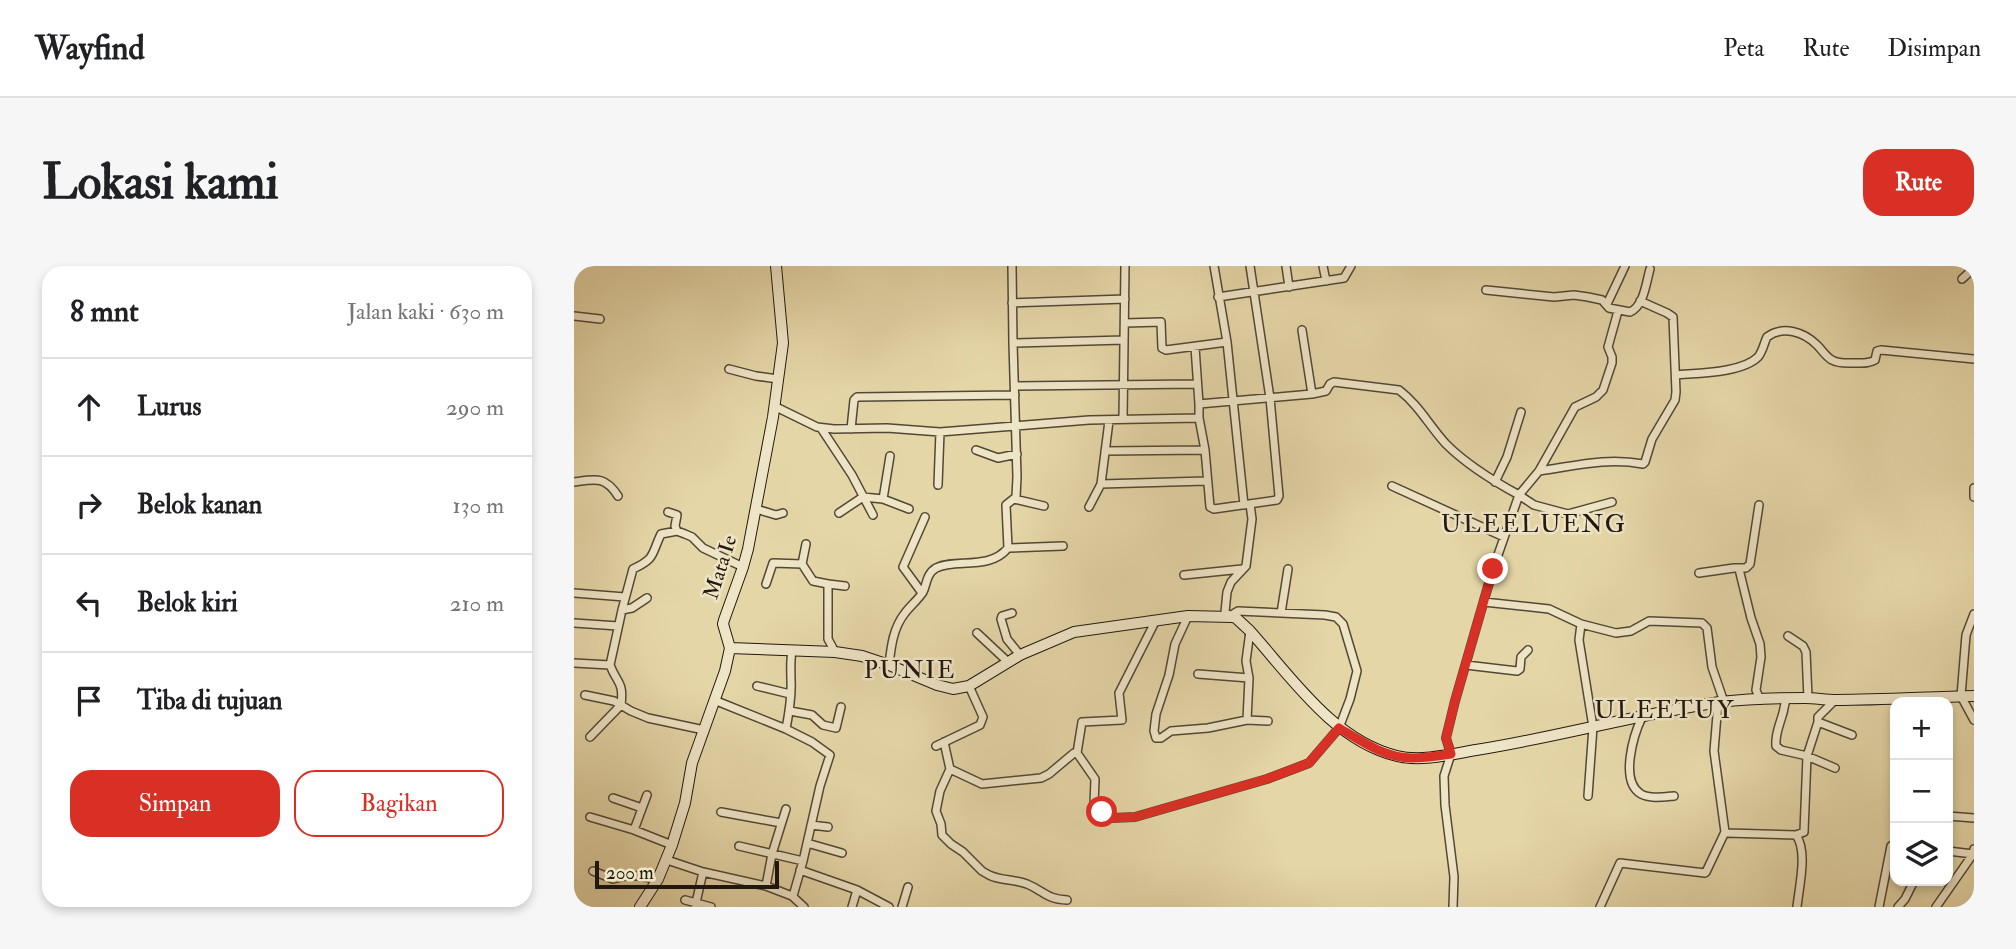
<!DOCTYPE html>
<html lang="id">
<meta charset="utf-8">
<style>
:root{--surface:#fff;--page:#f6f6f6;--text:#202124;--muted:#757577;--line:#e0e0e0;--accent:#d93025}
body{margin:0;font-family:"IM FELL Double Pica",serif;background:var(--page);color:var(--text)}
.controls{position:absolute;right:21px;bottom:21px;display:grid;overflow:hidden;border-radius:14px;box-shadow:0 4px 10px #0003}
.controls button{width:63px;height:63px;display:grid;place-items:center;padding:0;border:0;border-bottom:2px solid var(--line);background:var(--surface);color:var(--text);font:35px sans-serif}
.scale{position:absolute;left:21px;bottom:18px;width:184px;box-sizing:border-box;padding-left:7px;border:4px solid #21190f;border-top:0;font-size:19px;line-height:24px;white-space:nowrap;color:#21190f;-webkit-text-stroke:5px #eee4c6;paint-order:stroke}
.stop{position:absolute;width:21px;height:21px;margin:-16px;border:5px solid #d93025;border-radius:50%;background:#fff}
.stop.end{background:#d93025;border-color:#fff;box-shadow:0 2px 7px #0008}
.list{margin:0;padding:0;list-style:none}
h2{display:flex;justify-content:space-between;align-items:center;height:91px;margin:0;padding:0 28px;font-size:30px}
h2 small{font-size:23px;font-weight:400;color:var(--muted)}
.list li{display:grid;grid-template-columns:46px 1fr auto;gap:21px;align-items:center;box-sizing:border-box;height:98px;padding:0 28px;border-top:2px solid var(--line)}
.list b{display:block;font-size:26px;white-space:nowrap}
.list em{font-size:23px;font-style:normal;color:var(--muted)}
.actions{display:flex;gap:14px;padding:21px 28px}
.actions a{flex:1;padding:16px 0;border:2px solid var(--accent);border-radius:21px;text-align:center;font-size:24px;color:var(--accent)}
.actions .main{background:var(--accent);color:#fff}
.icon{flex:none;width:38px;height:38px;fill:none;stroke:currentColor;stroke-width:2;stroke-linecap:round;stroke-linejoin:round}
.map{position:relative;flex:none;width:1400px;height:641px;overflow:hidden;border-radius:21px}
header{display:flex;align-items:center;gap:42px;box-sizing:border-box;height:98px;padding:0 35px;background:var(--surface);border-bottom:2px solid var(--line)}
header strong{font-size:33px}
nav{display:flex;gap:38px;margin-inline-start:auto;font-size:24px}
.intro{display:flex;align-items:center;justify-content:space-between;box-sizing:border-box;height:168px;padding:0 42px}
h1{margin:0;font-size:49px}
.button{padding:18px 32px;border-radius:21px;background:var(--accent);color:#fff;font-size:24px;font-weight:700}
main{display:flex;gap:42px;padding:0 42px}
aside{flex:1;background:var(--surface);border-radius:21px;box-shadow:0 4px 10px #0003}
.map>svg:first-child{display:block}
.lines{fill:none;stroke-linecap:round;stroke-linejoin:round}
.street-casing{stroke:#524835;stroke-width:10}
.secondary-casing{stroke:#21190f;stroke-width:12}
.street{stroke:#eee4c6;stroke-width:7}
.secondary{stroke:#eee4c6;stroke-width:10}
.route{stroke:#d93025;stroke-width:9}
.labels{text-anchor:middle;stroke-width:5;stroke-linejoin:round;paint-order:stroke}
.street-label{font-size:21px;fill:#21190f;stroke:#eee4c6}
.quarter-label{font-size:24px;letter-spacing:2px;fill:#21190f;stroke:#eee4c6}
</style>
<header>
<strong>Wayfind</strong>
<nav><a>Peta</a><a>Rute</a><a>Disimpan</a></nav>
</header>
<div class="intro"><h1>Lokasi kami</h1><a class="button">Rute</a></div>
<main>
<aside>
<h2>8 mnt<small>Jalan kaki · 630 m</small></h2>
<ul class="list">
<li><svg class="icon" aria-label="ahead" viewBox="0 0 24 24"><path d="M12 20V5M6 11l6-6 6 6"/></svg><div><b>Lurus</b></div><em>290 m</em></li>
<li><svg class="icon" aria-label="right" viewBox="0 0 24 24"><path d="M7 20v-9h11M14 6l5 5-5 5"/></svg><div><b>Belok kanan</b></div><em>130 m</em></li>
<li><svg class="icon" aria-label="left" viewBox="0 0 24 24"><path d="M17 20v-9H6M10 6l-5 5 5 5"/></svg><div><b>Belok kiri</b></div><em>210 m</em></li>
<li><svg class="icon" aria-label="arrive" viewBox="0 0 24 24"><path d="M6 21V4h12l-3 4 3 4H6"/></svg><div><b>Tiba di tujuan</b></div></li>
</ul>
<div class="actions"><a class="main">Simpan</a><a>Bagikan</a></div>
</aside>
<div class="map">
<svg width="1400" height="641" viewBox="0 0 1400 641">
<rect width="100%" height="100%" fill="#e5d6a8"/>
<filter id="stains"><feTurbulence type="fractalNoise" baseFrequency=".00286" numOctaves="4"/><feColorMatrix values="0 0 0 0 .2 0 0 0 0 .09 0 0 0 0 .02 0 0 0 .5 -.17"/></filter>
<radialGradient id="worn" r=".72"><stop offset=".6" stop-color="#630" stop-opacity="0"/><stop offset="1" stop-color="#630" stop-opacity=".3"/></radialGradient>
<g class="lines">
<g class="street-casing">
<path id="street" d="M640,0L653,76L670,239
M712,0L715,21
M749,0L752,15
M1388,13L1400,2
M912,24L980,31L1000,29L1014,31L1028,34L1035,42L1056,46C1070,40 1072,17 1076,3
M644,31L770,12L777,0
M438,37L551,33
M1033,38L1051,0
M0,50L26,53
M551,57L587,56L588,82L592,84L653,76
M728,64L738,128
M439,77L550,74
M621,81L625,138
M155,103L182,110L204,113
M1102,109C1123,107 1168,107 1184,91C1189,85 1190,77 1193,71C1209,59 1230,66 1243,79C1248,84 1252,91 1258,94C1265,98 1273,97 1280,97C1288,97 1294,98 1301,94L1303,85L1307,84L1400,93
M441,120L623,118
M200,140L243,161L260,163L313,162L366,166L515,154L625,152V138L738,128L752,125L756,118L760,116L825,124C845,139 856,161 872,178C892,198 921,216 945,229L919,303L881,435L872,472L877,488L870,510L871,539L880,611L879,641
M625,152L631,184L636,241L640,243L703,234L705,230L696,132L676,0
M549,153L551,0
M247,162L278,209L299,249
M277,163L280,134L283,131L441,129
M402,184L424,192L443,188
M531,185L631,184
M965,205C1001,200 1032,191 1069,198L1071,196L1078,173L1101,134L1102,126L1099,51L1093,47L1066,35
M0,216C22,213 31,210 44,230
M921,216L933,191L947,146
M527,218L632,215
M364,219L366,166
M818,220L930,271
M1400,231V222
M309,233L316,190
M440,233L470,240
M1038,236L994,248L960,239L945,229L965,205L1001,141L1022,131L1029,124L1038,97V91L1034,81L1044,45
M515,241L527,218L535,155
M182,243L202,249L209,247
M94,246L103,249L101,260L103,265
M265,247L289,231L309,233L335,243
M434,282L489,280
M228,298L232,278
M1165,303L1177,352L1186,378L1187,391L1182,424L1186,434
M1125,307L1160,302H1172L1176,298L1185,239
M610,309L668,303
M192,318L199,297L228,298L239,315L254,318V373L261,386
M254,318L271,320
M0,327L51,331
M348,327L329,301L351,251
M910,336L975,343L1007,358L1042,367L1057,365L1075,355L1128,357L1133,362L1138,401L1150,436
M48,344L58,342L73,332
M438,347L428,350L427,353L433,373L446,389
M707,347L714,303
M1400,348L1392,369L1387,430L1400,454
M614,350L601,378L595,409L582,448L580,465L582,472H587L597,465L634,462L673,454L675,412L672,395L676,365
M657,350L651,346L653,326L657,316L672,300L678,253L676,238
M0,357L44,360
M1007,358L1005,374L1019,461L1014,530
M403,367L434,396
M1214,370L1229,380L1232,386L1234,432
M0,397L36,399
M315,399C317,381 319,362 331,347C336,340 344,334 349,326C353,318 352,308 362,302C382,292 415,305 434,282L432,239L442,231L443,211L439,77L438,0
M892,399L943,405L946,403L947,391L954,384
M624,408L675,412
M183,420L216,428
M11,429L40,435L57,445L74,452L130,464
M1213,433C1209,439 1211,443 1208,450C1205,461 1201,468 1202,480L1207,484L1233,490L1261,502
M140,434L212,463C215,447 218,431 217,415C217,404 216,396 218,385
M216,445L238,449L249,459L262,462L267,441
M1068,451C1060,468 1045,515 1067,528C1076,533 1089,531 1100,530
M673,454L694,455
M1244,456L1278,469
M212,463L238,476L256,489L246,520L229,595L219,630
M16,471L47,439C50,415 43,418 36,399L48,344L59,303C82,292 77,289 87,268L103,265L111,268L118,271L129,282L169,301
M370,476L376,503L408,518L467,512L475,508L500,487H503L521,513L520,539L537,552L561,551L693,513L735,497L765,462L776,433L783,405L769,358L762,351L751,349L664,345L659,348L662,352
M362,480L406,459L409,451L395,420
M503,487L508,456L548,454L545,427L582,354
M376,503L366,525L362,545L367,558L368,569L377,578L389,586L408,605L415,609C427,615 440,613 453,618C470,625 472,633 493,634
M39,532L68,542
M147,546L207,557
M1374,550L1400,552
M16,551L60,564L98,579
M237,559L254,561
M60,564L73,529
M1151,566L1153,567L1222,569L1230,566L1233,490L1244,456V451L1260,435
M1222,569C1234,585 1225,621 1223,641
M233,577L268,587
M165,580L229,595
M1374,585L1399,588
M93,594L129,606L192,620L218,630L230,641
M226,604L283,624L278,641
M19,605L39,613L56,609L84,613
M192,620L198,588L212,543
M283,624L315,641
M111,634L137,641
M121,641L129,606
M328,641L334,621
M1026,641L1046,597L1131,607L1132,606L1151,566L1140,485L1144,437
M1305,641L1317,580L1321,577
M1324,641L1331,633L1340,615
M1362,641L1399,588L1400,583"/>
</g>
<g class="secondary-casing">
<path id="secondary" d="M156,382L261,386L288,390L315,399L363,419L379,423L395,420L446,389L500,366L614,350L658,351L662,352L676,365C718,412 759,474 823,490C846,496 879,488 902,484C984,471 1064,448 1146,436C1173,433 1203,432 1231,432C1241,432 1252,434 1262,434C1308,434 1354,431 1400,430
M66,641L84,613L98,579L111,537L118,497L151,405L156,382L149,358L150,354L169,301L174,283L199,151L209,77L202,0"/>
</g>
<use href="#street" class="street"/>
<use href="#secondary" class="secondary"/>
</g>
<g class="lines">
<path class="route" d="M528,546L537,552L561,551L693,513L735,497L765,462C787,475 811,492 838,492C851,492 864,490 877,488L872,472L881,435L919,303"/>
</g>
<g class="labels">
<g class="street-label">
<text transform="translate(146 301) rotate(-72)" y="7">Mata Ie</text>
</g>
<g class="quarter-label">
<text x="960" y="266">ULEELUENG</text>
<text x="336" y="412">PUNIE</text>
<text x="1091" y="452">ULEETUY</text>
</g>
</g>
<rect width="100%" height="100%" filter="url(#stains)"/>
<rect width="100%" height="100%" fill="url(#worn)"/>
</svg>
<div class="controls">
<button>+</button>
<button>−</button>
<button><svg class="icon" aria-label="layers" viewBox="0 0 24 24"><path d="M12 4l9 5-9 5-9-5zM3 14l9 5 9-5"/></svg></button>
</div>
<div class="scale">200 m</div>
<div class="stop" style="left:528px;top:546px"></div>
<div class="stop end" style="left:919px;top:303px"></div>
</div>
</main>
